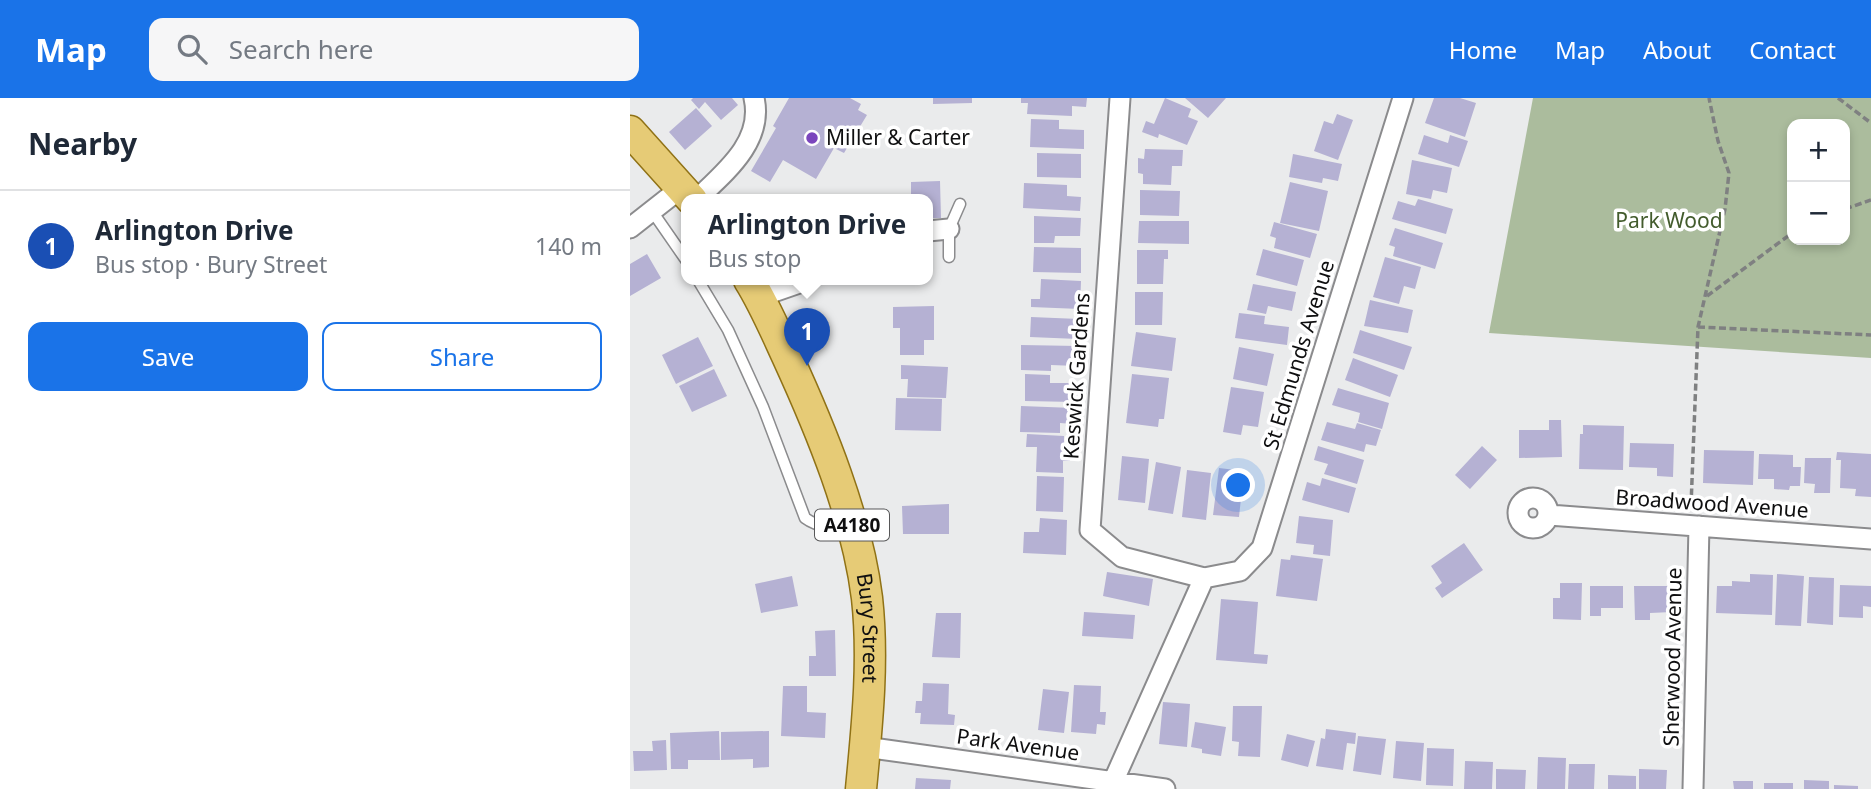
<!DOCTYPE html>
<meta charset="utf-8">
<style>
:root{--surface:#fff;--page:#f6f6f7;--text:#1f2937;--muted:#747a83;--line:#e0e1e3;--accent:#1a73e8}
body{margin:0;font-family:"Noto Sans",sans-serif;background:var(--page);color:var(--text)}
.controls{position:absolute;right:21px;top:21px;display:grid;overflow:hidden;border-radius:14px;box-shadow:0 4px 10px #0003}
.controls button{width:63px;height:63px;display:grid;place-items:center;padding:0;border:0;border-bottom:2px solid var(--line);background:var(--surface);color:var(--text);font:35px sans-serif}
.you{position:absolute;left:609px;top:388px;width:24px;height:24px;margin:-18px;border:5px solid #fff;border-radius:50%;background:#1a73e8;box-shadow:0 0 0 10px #1a73e833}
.badge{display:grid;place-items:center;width:46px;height:46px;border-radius:50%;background:var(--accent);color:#fff;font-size:23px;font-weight:700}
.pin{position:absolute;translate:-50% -58px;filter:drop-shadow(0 2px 4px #0008)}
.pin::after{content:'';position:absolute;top:37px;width:24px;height:21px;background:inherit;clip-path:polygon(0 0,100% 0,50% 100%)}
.popup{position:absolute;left:51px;top:96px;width:252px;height:91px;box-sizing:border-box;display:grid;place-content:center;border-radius:14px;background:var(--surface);filter:drop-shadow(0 2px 5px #0005);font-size:23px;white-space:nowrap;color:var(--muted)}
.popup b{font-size:26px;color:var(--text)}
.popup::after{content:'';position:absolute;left:50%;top:100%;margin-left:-14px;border:14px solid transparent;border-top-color:var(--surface)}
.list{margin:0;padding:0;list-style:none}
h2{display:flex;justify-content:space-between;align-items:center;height:91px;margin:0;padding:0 28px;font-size:30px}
h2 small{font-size:23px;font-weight:400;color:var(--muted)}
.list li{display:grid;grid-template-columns:46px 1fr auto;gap:21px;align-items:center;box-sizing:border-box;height:112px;padding:0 28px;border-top:2px solid var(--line)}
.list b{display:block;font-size:26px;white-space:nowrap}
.list p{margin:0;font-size:23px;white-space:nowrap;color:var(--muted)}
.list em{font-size:23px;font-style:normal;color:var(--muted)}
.actions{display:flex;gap:14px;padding:21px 28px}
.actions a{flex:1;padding:16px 0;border:2px solid var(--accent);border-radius:14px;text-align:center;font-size:24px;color:var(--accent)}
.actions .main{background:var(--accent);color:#fff}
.icon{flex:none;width:38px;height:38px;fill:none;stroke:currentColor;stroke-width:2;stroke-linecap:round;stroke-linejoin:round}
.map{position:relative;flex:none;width:1241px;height:691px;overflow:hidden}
header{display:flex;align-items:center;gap:42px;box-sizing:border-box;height:98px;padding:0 35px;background:var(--accent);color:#fff}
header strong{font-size:33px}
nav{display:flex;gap:38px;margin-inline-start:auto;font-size:24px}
.search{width:490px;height:63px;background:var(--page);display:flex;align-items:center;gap:18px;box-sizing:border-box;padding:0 24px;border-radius:14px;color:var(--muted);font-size:26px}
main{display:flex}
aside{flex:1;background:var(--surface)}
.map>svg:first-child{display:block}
.forest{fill:#abbc9d;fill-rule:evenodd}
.building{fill:#b5b1d3}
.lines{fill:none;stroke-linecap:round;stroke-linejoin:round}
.service-casing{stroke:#8b8b8d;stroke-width:13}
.minor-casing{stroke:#8b8b8d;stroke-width:23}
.primary-casing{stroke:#907216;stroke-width:33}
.path{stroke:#7f8081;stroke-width:3.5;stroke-dasharray:7 3.5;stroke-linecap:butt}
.service{stroke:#fff;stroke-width:10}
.minor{stroke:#fff;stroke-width:19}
.primary{stroke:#e6cb76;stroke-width:30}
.poi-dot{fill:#7b46bd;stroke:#fff;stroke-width:2.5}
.labels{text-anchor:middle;stroke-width:7;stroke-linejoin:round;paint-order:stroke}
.shield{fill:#fff;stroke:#575758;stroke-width:2}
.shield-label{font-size:19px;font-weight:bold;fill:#0f0f10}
.poi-label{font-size:21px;fill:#0f0f10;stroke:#fff;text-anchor:start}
.park-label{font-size:21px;fill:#435c2d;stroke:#fff}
.street-label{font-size:21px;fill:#0f0f10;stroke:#fff}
</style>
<header>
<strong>Map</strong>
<div class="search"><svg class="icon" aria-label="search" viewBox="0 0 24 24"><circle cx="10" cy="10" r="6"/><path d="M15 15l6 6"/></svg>Search here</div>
<nav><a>Home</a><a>Map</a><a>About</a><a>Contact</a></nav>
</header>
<main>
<aside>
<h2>Nearby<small></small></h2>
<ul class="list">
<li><span class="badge" style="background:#1a4fb4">1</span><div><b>Arlington Drive</b><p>Bus stop · Bury Street</p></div><em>140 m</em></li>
</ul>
<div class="actions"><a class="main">Save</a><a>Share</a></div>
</aside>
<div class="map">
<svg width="1241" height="691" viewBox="0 0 1241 691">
<rect width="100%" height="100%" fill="#eaebec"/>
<path class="forest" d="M903,0H1241V260L859,235ZM1162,26H1215V142H1162Z"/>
<path class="building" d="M63,0H102L108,7L91,22L75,4L69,11L61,2Z
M159,0H220L231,6L228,12L237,17L214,55L204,50L186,81L153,62L140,84L121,73L146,30L143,28Z
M303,0H342V5L303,6Z
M391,0H457L456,9L442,8V18L397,16L398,5H391Z
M535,0L561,11L558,19L568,23L557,47L529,36L528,40L512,34L516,23L524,26Z
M555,0H596L578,20Z
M804,0H830L846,5L835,39L795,25Z
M66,10L82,28L55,52L39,34Z
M707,16L723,22L708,62L684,53L694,23L703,26Z
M401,21L429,22V31L454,32V51L400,49Z
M794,37L818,45L820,37L838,43L829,69L788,56Z
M515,51L553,52L552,68H542L541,87L513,86V76L508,75V60L514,61Z
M407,55L451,56V80L407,79Z
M663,56L712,66L708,83L693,80L692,85L659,79Z
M782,62L822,70L817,95L803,92L801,101L776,96Z
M310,83L311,120H298V102H281V84Z
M660,84L698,93L689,133L650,125Z
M394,85L437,87V98L451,99L450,113L393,110Z
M510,92L550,93L549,118L510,117Z
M788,101L823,111L816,136L762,121L768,103L785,108Z
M404,118L451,120L450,138H425L424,145H404Z
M509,123H559V146L508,145Z
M644,124L687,136L680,160L644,150L646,140L640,138Z
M765,130L813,145L805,171L763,158L765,149L759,147Z
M404,149L451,150V175L403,174Z
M633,151L674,162L667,188L626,177Z
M507,152H538V161H534L533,186H507Z
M17,156L31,180L0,198V166Z
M755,159L791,169L785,191L774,188L769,206L743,199Z
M411,181L451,183L450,211L401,209V201H410Z
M623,186L666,194L662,213L638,208L636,216L617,212Z
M505,194H533L532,227H505Z
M740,202L783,212L778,235L734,228Z
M304,208V242H294V257H270V230H263V209Z
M609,215L635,218L634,226L659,229L657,247L605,240Z
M401,219L449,221L448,241L400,239Z
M730,232L782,249L774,272L723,255Z
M506,234L546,240L542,273L501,268Z
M68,239L83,268L46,286L32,257Z
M391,247L448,248L447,268L421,267V273L391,272Z
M609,249L644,256L637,288L603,281Z
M723,260L768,277L760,299L715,282Z
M271,267L318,269L316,300L277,299L278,281H271Z
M84,271L97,298L62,314L49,288Z
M395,276L420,277V285H445V304L395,303Z
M502,276L539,280L534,321H529L528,329L496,325Z
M601,289L634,294L628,329L613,327L611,337L593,334Z
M708,290L759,305L752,331L728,324L730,315L702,307Z
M266,300L312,301L311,333L265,332Z
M391,308L444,310L443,326L430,325V335L390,334Z
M919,322H931L932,359L889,360V332H919Z
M697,324L725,331L727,325L751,332L746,348L736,346L734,354L691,342Z
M953,327L994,328L993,372L949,371L950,336H953Z
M397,336L434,338V349H441L440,363H433V375L406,374L407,349H396Z
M1000,345L1044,346L1043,379L1027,378V370L999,369Z
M688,348L734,362L727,386L694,376L698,366L684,362Z
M852,348L867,362L840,391L825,377Z
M1074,352L1124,353L1123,387L1073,385Z
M1207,354L1241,356V399L1225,398L1226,391L1210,390L1211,362H1206Z
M1129,356L1163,357V369H1171L1170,388H1160L1159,392L1144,391V381H1128Z
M492,358L519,361L515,405L488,402Z
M1175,360H1201L1200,395H1184L1185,386L1174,385Z
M526,364L551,369L543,416L518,412Z
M589,370L614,373L609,419L583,417Z
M557,372L581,375L576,422L552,419Z
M407,378L434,379L433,414L406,413Z
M692,380L726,390L719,415L672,402L677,384L690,388Z
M319,406V436H273L272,408Z
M669,418L703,422L700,458L683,456L684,447L666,445Z
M410,420L437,422L436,457L393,455L394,434H409Z
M834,445L853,472L812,500L805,490L812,485L801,468Z
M661,457L693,461L687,503L646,498L651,461L660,462Z
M477,474L523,481L519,508L473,498Z
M1120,476L1143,477L1142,517L1086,515L1087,488H1102V483L1120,484Z
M1147,476L1174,478L1171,528L1145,527Z
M162,478L168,508L131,515L125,486Z
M1179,479L1204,480L1203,527L1177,525Z
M930,485H952L951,522L923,521V500H930Z
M1210,487L1241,488V509L1233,508V520L1209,519Z
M960,488H993V510H971V518H960Z
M1004,488H1042V514L1020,515V522H1005Z
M591,501L628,504L624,556L638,557L637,566L586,562Z
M454,514L505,517L503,541L452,538Z
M306,515H331L330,560L302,559Z
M205,532L206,578H179V558H186L185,533Z
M293,585L319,586L318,616L325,617L324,627L290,626L291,615H285L286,603H292Z
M444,587L471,588L470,614H476L475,627L467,626L466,636L441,634Z
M153,588H177V614L196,615L195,640L151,638Z
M413,591L439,594L434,635L408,632Z
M533,604L560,606L557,649L529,646Z
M603,608H632L630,659L608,658L609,644L602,643Z
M565,624L596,629L591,658L572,655V651L561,649Z
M696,631L726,635L725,646L717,645L713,672L686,668L691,640L695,641Z
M89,633L90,662H58V671H41L40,635Z
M139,633V669L123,670V661L91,662V634Z
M657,636L685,643L678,669L651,662Z
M728,638L756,641L751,677L723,673Z
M36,642L37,672L4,673L3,653H23L22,643Z
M766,643L794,645L791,683L763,680Z
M797,650L824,651L823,688L796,687Z
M908,659L936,660L935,691H907Z
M835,663L863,664L862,691H834Z
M939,666H965L964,691H938Z
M866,671L896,672L895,691H866Z
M1009,671L1037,672L1036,691H1009Z
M978,677L1006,678V691H978Z
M286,680L321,682L320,691H285Z
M1174,682L1199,683V691H1174Z
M1103,683H1123V691H1104Z
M1134,685H1163V691H1134Z
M1204,687L1228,688V691H1204Z"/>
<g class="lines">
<g class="service-casing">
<path id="service" d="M22,113L56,162
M319,159V131L330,106
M68,182L98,232L133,309L175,420C190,431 202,428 219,425"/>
</g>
<g class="minor-casing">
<path id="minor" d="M490,0L460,432L492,459L574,480
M66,102C94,75 134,44 124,0
M0,130L51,90
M298,133L319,131
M129,199L178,182
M888 415a15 15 0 1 1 30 0a15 15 0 1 1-30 0Z
M919,417L1241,441
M235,649L535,691
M483,684L574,480L610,473L632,450L773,0
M1063,691L1069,428"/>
</g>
<g class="primary-casing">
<g id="primary">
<path d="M0,33L62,102"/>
<path id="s1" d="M119,182C134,206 145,232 157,258C191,332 227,419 237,500C244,563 237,628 231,691"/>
</g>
</g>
<path class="path" d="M1208,0L1241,25
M1215,111L1241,102
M1077,198L1162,135
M1068,229L1241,237
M1061,408L1068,229L1095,111L1099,75L1088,43L1079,0"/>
<use href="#service" class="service"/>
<use href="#minor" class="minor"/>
<use href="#primary" class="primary"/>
</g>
<circle class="poi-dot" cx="182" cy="40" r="7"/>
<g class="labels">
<rect class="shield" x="185" y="411.5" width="74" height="31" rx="5"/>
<g class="shield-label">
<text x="222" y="434">A4180</text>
</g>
<g class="poi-label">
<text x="196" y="47">Miller &amp; Carter</text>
</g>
<g class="park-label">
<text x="1039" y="130">Park Wood</text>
</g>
<g class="street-label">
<text transform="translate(669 257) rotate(-73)" y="7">St Edmunds Avenue</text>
<text transform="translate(447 278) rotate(-86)" y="7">Keswick Gardens</text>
<text transform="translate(1082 406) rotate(4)" y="7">Broadwood Avenue</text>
<text dy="7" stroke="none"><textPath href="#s1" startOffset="371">Bury Street</textPath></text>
<text transform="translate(1043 559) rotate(-89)" y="7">Sherwood Avenue</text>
<text transform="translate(388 647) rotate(8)" y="7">Park Avenue</text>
</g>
</g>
</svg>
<div class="controls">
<button>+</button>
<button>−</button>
</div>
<div class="you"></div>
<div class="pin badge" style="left:177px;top:268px;background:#1a4fb4">1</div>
<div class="popup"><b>Arlington Drive</b>Bus stop</div>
</div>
</main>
